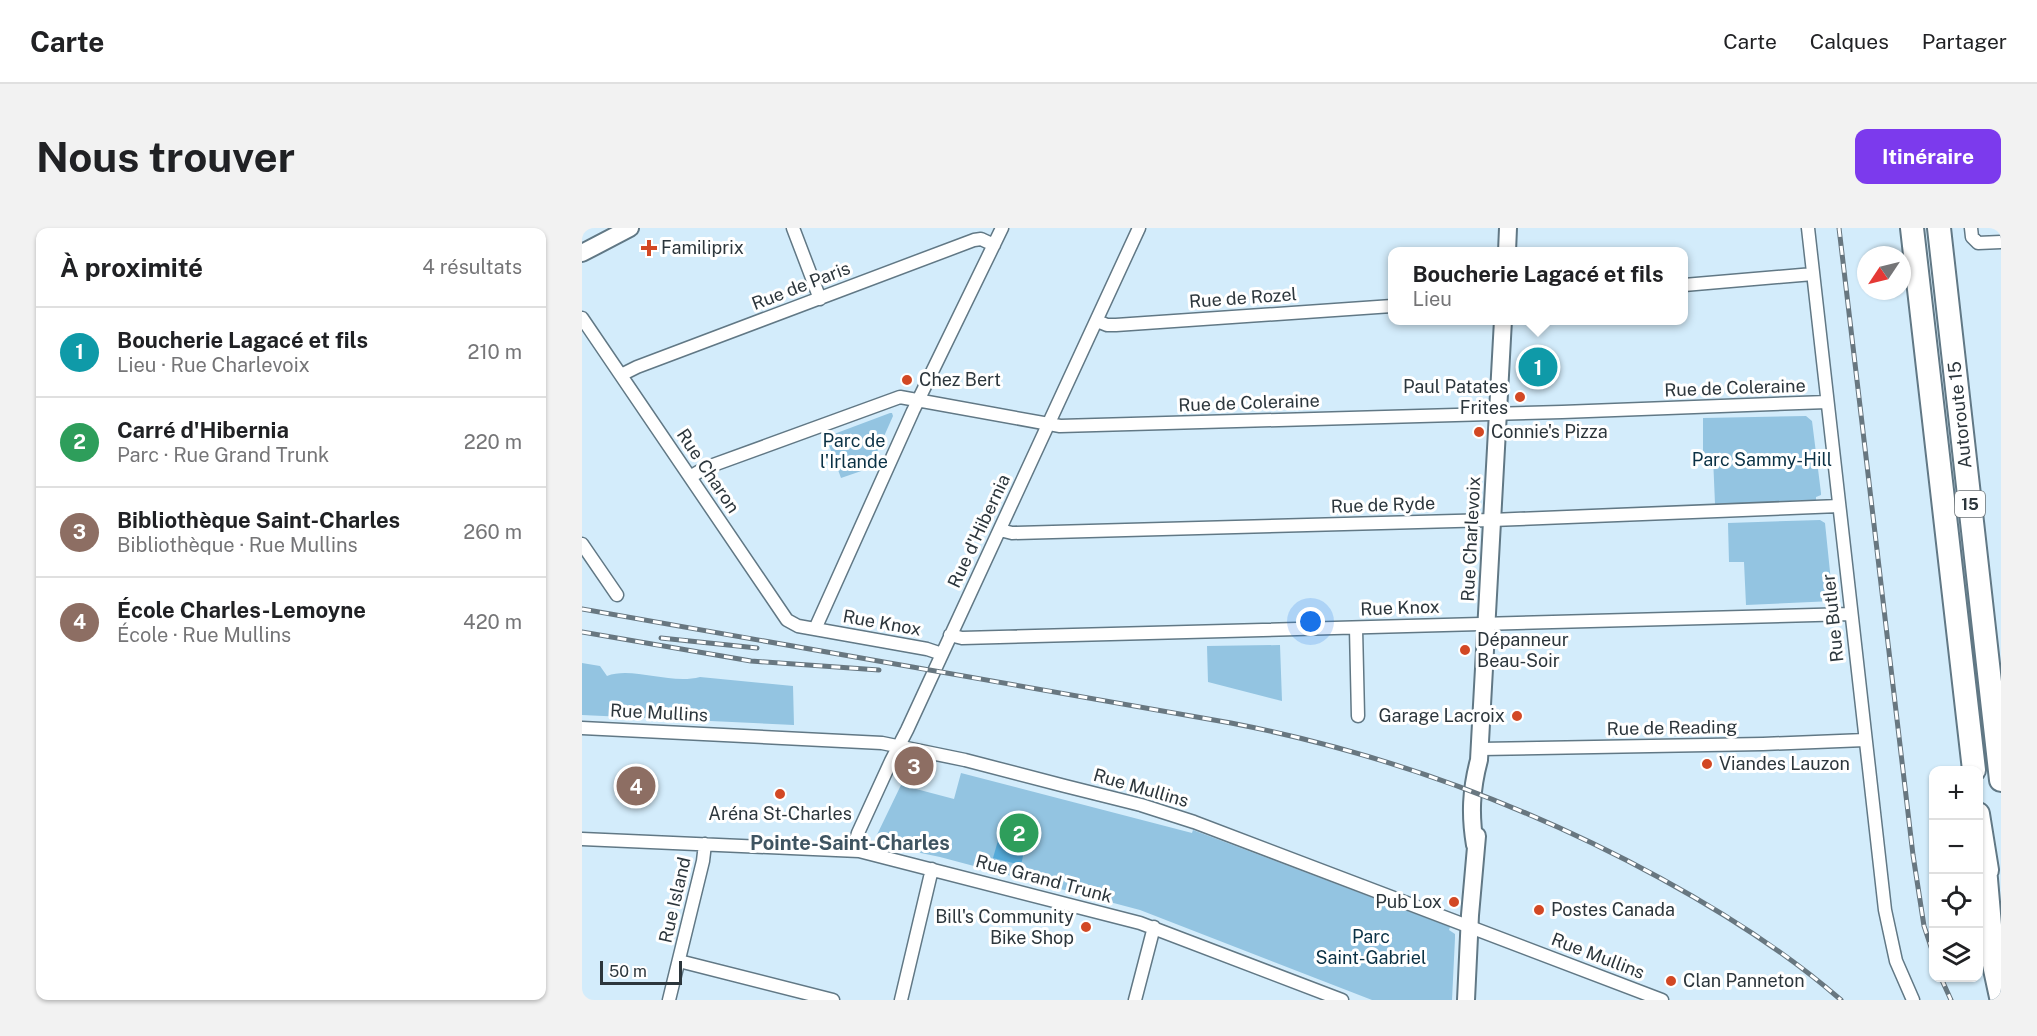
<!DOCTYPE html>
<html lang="fr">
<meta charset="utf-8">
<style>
:root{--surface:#fff;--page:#f2f2f2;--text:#202124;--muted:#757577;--line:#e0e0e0;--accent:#7c3aed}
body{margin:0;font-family:"Public Sans",sans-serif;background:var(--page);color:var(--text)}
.controls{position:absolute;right:18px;bottom:18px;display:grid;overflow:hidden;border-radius:12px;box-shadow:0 2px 4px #0004}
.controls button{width:54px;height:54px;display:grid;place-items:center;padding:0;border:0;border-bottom:2px solid var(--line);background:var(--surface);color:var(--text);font:30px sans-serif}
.compass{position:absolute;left:1275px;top:18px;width:54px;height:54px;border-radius:50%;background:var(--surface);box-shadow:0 2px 4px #0004;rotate:235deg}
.scale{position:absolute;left:18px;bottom:15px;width:82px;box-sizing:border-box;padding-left:6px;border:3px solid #2c363c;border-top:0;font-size:16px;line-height:21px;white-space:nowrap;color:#2c363c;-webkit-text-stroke:4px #fff;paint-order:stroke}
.you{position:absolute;left:729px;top:394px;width:21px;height:21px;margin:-15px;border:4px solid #fff;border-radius:50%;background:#1a73e8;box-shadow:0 0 0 9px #1a73e833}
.badge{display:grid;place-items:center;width:39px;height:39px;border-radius:50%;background:var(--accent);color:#fff;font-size:20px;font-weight:700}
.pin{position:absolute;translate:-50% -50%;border:3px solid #fff;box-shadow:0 2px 6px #0006}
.popup{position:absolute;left:806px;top:19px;width:300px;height:78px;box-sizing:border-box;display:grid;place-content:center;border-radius:12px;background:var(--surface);filter:drop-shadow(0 2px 4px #0005);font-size:20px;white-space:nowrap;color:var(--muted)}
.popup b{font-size:22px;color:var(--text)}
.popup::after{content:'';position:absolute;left:50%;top:100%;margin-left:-12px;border:12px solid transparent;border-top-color:var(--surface)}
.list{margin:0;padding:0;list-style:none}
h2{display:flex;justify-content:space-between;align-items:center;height:78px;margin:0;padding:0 24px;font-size:26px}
h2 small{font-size:20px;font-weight:400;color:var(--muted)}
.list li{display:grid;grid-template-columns:39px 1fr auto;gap:18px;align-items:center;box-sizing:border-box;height:90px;padding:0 24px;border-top:2px solid var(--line)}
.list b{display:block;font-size:22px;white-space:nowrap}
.list p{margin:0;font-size:20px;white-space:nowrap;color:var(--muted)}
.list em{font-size:20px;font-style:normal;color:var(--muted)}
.icon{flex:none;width:33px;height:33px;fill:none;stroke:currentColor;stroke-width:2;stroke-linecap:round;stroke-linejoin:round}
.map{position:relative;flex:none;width:1419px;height:772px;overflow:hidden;border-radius:12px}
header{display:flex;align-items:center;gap:36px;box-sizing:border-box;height:84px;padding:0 30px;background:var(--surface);border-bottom:2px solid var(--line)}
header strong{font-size:28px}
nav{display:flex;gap:33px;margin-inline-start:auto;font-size:21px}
.intro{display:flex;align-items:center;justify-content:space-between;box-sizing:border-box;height:144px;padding:0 36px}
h1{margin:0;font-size:42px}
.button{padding:15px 27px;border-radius:12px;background:var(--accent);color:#fff;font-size:21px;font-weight:700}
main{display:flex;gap:36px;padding:0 36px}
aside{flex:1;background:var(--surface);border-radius:12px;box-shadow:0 2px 4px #0004}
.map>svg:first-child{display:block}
.green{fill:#93c4e1}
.water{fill:#54aad9}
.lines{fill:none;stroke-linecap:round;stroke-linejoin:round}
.street-casing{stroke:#617885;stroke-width:15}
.secondary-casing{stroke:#617885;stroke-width:20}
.highway-casing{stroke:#617885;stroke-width:26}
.street{stroke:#fff;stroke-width:12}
.secondary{stroke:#fff;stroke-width:16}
.highway{stroke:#fff;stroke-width:22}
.rail-casing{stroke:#687780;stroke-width:5}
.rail{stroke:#fff;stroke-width:3;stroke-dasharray:9;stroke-linecap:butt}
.poi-dot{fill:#d24824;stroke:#fff;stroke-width:2}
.labels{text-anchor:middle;stroke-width:6;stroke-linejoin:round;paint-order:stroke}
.shield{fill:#fff;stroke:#6b7276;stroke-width:1.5}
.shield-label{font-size:16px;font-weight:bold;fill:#2c363c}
.poi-label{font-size:18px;fill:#2c363c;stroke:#fff;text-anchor:start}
.street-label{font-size:18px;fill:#2c363c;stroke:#fff}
.park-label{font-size:18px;fill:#0a3145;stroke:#fff}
.neighbourhood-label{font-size:20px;font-weight:bold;fill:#3f5461;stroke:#fff}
</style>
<header>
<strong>Carte</strong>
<nav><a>Carte</a><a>Calques</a><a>Partager</a></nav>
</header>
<div class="intro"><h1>Nous trouver</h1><a class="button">Itinéraire</a></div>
<main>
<aside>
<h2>À proximité<small>4 résultats</small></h2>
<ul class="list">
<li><span class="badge" style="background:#0f9aa8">1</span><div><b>Boucherie Lagacé et fils</b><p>Lieu · Rue Charlevoix</p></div><em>210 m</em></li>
<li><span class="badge" style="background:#2e9e5b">2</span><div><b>Carré d'Hibernia</b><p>Parc · Rue Grand Trunk</p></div><em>220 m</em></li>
<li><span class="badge" style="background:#8d6e63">3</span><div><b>Bibliothèque Saint-Charles</b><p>Bibliothèque · Rue Mullins</p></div><em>260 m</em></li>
<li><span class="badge" style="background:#8d6e63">4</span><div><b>École Charles-Lemoyne</b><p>École · Rue Mullins</p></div><em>420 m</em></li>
</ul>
</aside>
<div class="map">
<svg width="1419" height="772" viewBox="0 0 1419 772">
<rect width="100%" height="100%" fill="#d3ecfb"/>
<path class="green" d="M308,185H310L311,188L288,240L259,250L244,209Z
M1224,188L1230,193L1239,265V267L1234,269V272L1133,276L1131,229H1121V190Z
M1238,292L1243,295L1251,373L1164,377L1162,334H1147L1146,295Z
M698,417L700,473L626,454L625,418Z
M0,435L18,438L25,448C50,438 88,457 118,449L211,458L212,497L0,487Z
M379,545L610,605L611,602L868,699L867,702L873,706V710L870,772H790L558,682L358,629L291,615L319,557L372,571Z"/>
<path class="water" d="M417,609L444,615L439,637L411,630Z"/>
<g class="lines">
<g class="street-casing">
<path id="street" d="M211,0L238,71
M1226,0L1303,682L1314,733L1331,772
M1389,0L1390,9L1396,15L1419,14
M1102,57L1231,46
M0,90L205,392L216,398L345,421L360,426
M515,93L525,97H534L810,78
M39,147L55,139L392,12L399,11L412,17
M108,249L123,240L318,169L478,198L980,184L1245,174
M418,302L430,305L910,292L1257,278
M0,316L35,367
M774,400L776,488
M233,401L331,183L420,0
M368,407L380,410L1269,386
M0,500L300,515L383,532L483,558L559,577L612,594L1080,772
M898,521L1181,516L1283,512
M0,611L277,623L558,695L760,772
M271,622L276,605L309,533L325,502L557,0
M97,733L251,772
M87,772L121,633L123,616
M319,772L350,641
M553,772L572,699"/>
</g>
<g class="secondary-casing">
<path id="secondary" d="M925,24L926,0
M0,25L48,0
M893,617C888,587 889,562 897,532L921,92
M884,772L888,687L895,608"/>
</g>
<g class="highway-casing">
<path id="highway" d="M1330,0L1392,542
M1357,0L1419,552
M1396,586L1405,642
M1402,628L1411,732L1419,769"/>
</g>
<use href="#street" class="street"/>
<use href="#secondary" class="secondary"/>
<use href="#highway" class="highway"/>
<g class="rail-casing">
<path id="rail" d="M1257,0L1331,627L1342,698L1352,728
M0,381L649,495C799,524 944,577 1078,650C1142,685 1204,724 1259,772
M0,404L169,433L297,442
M79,410L175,420
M1359,750L1369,772"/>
</g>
<use href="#rail" class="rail"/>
</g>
<g class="poi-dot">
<path d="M64 11h6v6h6v6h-6v6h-6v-6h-6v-6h6z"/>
<circle cx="325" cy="152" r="6"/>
<circle cx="938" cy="169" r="6"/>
<circle cx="897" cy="204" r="6"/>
<circle cx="883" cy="422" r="6"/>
<circle cx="935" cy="488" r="6"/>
<circle cx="1125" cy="536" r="6"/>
<circle cx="198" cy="566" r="6"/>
<circle cx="872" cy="674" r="6"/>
<circle cx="957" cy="682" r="6"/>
<circle cx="504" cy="699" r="6"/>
<circle cx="1089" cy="753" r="6"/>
</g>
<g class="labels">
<rect class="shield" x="1373" y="263" width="30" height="26" rx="4.5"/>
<g class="shield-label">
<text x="1388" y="282">15</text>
</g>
<g class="poi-label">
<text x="79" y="26">Familiprix</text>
<text x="337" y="158">Chez Bert</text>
<text x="926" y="165" text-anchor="end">Paul Patates<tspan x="926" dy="21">Frites</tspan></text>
<text x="909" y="210">Connie's Pizza</text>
<text x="895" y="418">Dépanneur<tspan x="895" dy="21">Beau-Soir</tspan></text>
<text x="923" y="494" text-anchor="end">Garage Lacroix</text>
<text x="1137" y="542">Viandes Lauzon</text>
<text x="198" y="592" text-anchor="middle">Aréna St-Charles</text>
<text x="860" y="680" text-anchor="end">Pub Lox</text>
<text x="969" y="688">Postes Canada</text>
<text x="492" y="695" text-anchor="end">Bill's Community<tspan x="492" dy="21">Bike Shop</tspan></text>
<text x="1101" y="759">Clan Panneton</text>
</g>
<g class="street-label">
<text transform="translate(219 58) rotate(-21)" y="6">Rue de Paris</text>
<text transform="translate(661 70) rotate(-4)" y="6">Rue de Rozel</text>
<text transform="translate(1153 160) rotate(-2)" y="6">Rue de Coleraine</text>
<text transform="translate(667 175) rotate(-2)" y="6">Rue de Coleraine</text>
<text transform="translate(1378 187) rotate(-96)" y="6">Autoroute 15</text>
<text transform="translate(126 243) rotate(56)" y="6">Rue Charon</text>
<text transform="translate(801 277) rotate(-2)" y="6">Rue de Ryde</text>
<text transform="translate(397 303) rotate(-65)" y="6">Rue d'Hibernia</text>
<text transform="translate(889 311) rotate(-87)" y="6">Rue Charlevoix</text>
<text transform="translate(818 380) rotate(-2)" y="6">Rue Knox</text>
<text transform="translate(1251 390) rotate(-96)" y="6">Rue Butler</text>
<text transform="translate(300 395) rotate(10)" y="6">Rue Knox</text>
<text transform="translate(77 485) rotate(3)" y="6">Rue Mullins</text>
<text transform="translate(1090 500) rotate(-1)" y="6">Rue de Reading</text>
<text transform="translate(559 560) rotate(16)" y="6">Rue Mullins</text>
<text transform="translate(462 651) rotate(15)" y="6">Rue Grand Trunk</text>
<text transform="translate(93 672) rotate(-77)" y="6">Rue Island</text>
<text transform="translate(1016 728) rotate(21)" y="6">Rue Mullins</text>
</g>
<g class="park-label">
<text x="272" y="219">Parc de<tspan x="272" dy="21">l'Irlande</tspan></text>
<text x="1180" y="238">Parc Sammy-Hill</text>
<text x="789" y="715">Parc<tspan x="789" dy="21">Saint-Gabriel</tspan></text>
</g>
<g class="neighbourhood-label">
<text x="268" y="622">Pointe-Saint-Charles</text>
</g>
</g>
</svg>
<div class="controls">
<button>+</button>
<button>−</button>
<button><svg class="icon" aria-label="locate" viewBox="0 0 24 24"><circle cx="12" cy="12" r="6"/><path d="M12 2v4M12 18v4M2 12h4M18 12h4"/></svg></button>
<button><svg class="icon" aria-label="layers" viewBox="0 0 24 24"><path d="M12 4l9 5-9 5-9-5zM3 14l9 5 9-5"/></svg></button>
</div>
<svg class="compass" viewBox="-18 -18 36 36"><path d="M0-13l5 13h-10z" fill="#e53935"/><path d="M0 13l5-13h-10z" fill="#757577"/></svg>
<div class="scale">50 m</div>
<div class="you"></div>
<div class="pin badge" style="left:956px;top:139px;background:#0f9aa8">1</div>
<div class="popup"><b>Boucherie Lagacé et fils</b>Lieu</div>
<div class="pin badge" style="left:437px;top:605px;background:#2e9e5b">2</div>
<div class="pin badge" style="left:332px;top:538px;background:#8d6e63">3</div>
<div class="pin badge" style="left:54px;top:558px;background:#8d6e63">4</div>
</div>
</main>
